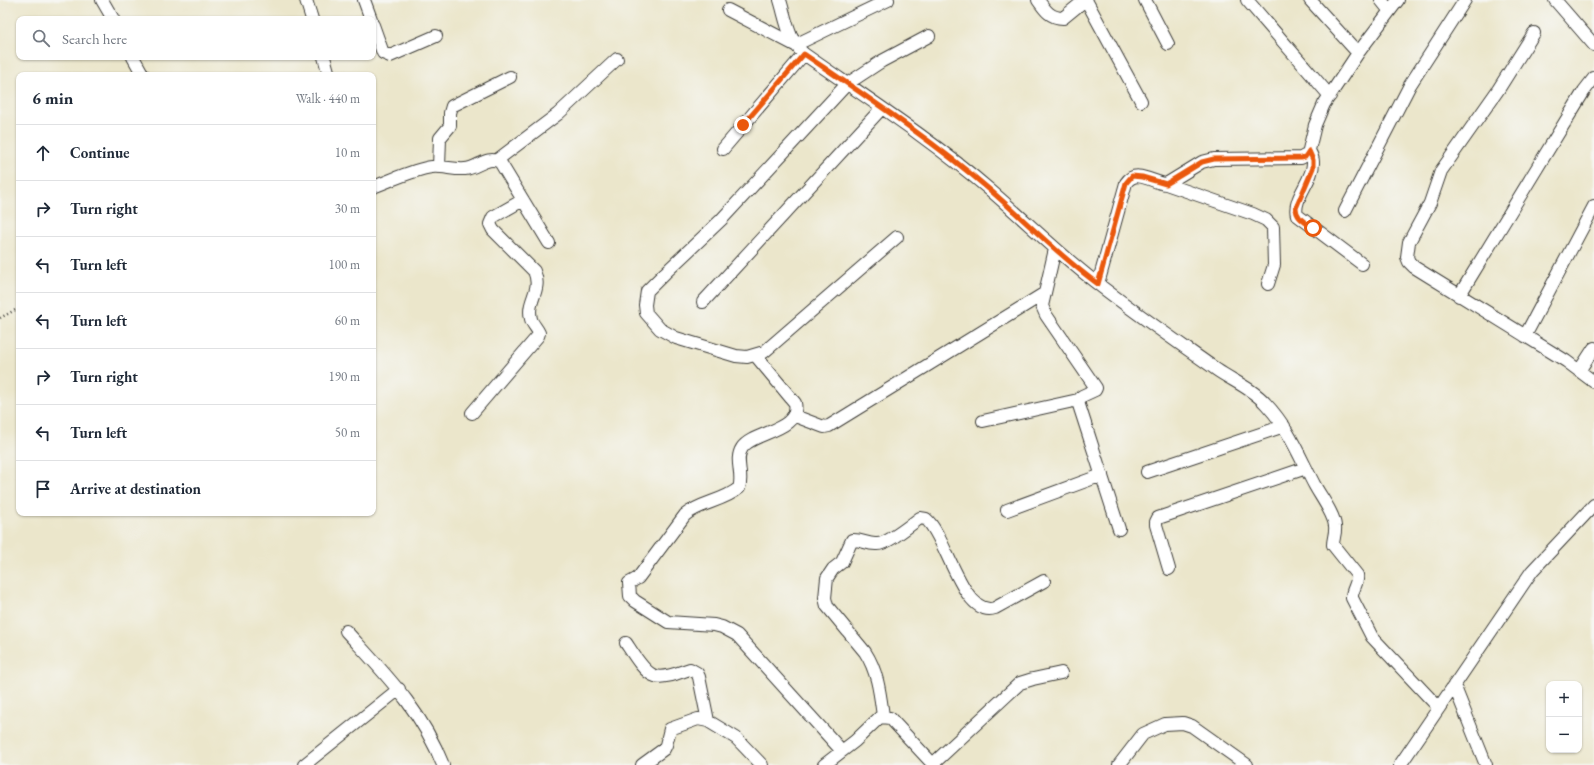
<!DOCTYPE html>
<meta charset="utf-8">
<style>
:root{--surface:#fff;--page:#f2f2f3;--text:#1f2937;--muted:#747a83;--line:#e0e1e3}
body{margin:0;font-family:"EB Garamond",serif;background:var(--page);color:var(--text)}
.controls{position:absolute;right:12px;bottom:12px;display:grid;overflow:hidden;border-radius:8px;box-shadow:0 1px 3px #0004}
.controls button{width:36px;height:36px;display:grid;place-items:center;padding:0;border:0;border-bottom:1px solid var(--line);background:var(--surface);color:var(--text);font:20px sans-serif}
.stop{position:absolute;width:12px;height:12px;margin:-9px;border:3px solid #ea580c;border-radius:50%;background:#fff}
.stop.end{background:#ea580c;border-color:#fff;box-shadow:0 1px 4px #0008}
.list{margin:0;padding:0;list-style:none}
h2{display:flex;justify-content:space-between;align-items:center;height:52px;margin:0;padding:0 16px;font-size:17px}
h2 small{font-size:13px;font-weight:400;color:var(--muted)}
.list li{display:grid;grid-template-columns:26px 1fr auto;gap:12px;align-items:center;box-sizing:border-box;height:56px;padding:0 16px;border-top:1px solid var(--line)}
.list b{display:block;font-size:15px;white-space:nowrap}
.list em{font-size:13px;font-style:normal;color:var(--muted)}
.icon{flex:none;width:22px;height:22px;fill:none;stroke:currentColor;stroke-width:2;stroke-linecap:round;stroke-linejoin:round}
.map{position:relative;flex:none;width:1594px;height:765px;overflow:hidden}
.search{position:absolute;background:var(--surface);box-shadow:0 1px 3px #0004;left:16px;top:16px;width:360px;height:44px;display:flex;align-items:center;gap:10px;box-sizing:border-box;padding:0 14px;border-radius:8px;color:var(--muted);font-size:15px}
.panel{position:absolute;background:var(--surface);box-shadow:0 1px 3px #0004;left:16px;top:72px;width:360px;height:444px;border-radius:8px}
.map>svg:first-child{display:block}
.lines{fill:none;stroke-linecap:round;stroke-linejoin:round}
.street-casing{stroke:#3b3a36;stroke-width:14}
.path{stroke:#3b3a36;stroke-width:2.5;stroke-dasharray:1 3;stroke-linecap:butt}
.street{stroke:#fff;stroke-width:12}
.route{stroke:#ea580c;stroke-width:5}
</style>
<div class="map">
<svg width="1594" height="765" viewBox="0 0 1594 765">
<rect width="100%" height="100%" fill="#f6f6f2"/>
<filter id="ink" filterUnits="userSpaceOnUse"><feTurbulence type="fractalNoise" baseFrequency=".025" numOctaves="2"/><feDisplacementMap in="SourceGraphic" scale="8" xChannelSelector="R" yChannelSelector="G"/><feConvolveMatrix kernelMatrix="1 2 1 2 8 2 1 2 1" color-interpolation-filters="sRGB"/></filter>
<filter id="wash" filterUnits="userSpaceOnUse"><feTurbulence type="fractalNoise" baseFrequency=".012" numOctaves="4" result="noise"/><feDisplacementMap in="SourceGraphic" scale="16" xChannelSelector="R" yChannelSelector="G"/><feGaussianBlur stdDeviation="0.9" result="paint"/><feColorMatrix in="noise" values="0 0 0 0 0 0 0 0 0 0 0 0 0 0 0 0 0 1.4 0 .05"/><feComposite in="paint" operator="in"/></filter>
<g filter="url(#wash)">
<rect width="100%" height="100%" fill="#ebe6cb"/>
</g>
<g filter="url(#ink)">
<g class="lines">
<g class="street-casing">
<path id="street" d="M102,0L113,19
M306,0L312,19
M364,0L371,19
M780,0C786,19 788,40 804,54C867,98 932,140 990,190C1025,220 1057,252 1094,281C1134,312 1176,341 1217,370C1233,381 1253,389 1266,404C1289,428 1300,458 1315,486C1321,497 1334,514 1335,526C1336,533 1333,538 1333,545L1357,575C1359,583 1351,590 1352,598L1372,637L1439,708
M1038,0C1045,10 1050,18 1063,18L1085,0
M1086,0L1141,101
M1145,0L1168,44
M1247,0L1330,96
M1310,0L1358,53
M1381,0L1389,10
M1555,0L1594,45
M728,10L795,45L888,0
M373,25L383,53L390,56L436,36
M1534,33L1498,90L1441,171L1430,203L1409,242L1407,257L1409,262L1414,267L1566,361L1594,382
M133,57L143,75
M324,57L329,75
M723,149L804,54
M1309,151C1311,154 1313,158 1313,162C1314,179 1292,199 1297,215L1362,264
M497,160L558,114L617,59
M439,167L440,138L450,126V113L452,106L510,77
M1166,184L1253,214L1266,220L1273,227L1274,265L1268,284
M373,187C390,181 414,169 432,167C443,166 454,170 465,169C478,168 487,155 500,162L549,243
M1345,211L1410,85L1465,0
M897,237L764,352L747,357L736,356L676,338L660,329L646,313L645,305L647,291L665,273L721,220L847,84L882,61L929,36
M1055,249L1042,306L1046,315L1096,388L1095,390L1082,396L1078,402L1119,529
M1098,284L1126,183C1136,168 1153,183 1166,184L1202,162L1214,159L1301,158L1308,154L1315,125L1324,104L1358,53L1398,0
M1459,296L1584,91L1594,78
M703,302L882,108
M1525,336L1594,206
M756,356L795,403C801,431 752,432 742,448C734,460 744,475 739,488C724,501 701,502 685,515L638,578L629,583L630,596L635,601L668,622L714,625L722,627L737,635L842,751
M1579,371L1594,348
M472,413L538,336L539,333C537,328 532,324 531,319C526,300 543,291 534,271L493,230L490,224L493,217L523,200
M795,416L824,427L829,426L1045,293
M983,421L1078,400
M1147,472L1284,426
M1007,510L1102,475
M1169,569L1156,525V522L1158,518L1306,468
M346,631C385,674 421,709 443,765
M626,643C632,652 644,673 655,676C665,679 680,672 690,669L697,673L699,677L708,721
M1454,685L1486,765
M883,716C880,694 878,672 865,652L827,606L825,598L827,578L833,569L842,562L852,540C861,539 868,545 877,544C888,544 910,525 920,518L926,519C946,535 963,619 995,608L1044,581
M304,765L399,689
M642,765L664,749L666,745L670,729L698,719L708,721L736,738L762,765
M824,765L855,741L880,717L890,718L930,761L935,762L1020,683L1033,679L1061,673
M1119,765L1143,734L1165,724L1183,723L1192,726L1247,765
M1400,765L1532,571L1594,505"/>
</g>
<path class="path" d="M0,318L19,308"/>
<use href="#street" class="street"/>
</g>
</g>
<g class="lines" filter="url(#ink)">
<path class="route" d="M743,125L804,54C867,97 932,140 990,190C1026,221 1059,256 1098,284L1126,183L1132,176L1142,177L1166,184L1202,162L1214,159L1301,158L1305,157L1309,151L1313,160V168L1296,208C1296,218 1305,222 1313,228"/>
</g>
</svg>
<div class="controls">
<button>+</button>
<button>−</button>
</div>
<div class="stop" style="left:1313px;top:228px"></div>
<div class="stop end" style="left:743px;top:125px"></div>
<div class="search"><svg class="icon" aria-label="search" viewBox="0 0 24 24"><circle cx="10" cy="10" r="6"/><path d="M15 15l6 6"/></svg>Search here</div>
<section class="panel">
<h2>6 min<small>Walk · 440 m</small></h2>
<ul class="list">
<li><svg class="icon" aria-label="ahead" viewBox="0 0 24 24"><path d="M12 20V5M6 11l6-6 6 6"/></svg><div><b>Continue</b></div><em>10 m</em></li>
<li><svg class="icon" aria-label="right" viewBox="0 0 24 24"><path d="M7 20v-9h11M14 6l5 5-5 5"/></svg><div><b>Turn right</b></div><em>30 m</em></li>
<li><svg class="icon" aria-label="left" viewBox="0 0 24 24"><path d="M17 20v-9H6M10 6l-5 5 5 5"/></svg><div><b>Turn left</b></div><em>100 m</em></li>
<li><svg class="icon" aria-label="left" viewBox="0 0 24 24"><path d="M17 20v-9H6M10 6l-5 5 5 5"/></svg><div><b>Turn left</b></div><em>60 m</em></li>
<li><svg class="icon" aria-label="right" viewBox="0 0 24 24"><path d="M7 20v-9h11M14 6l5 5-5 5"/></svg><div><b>Turn right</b></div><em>190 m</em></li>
<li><svg class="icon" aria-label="left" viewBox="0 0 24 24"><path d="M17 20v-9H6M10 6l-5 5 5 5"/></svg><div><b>Turn left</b></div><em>50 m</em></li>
<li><svg class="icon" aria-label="arrive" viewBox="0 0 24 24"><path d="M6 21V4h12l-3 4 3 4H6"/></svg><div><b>Arrive at destination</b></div></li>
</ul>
</section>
</div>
